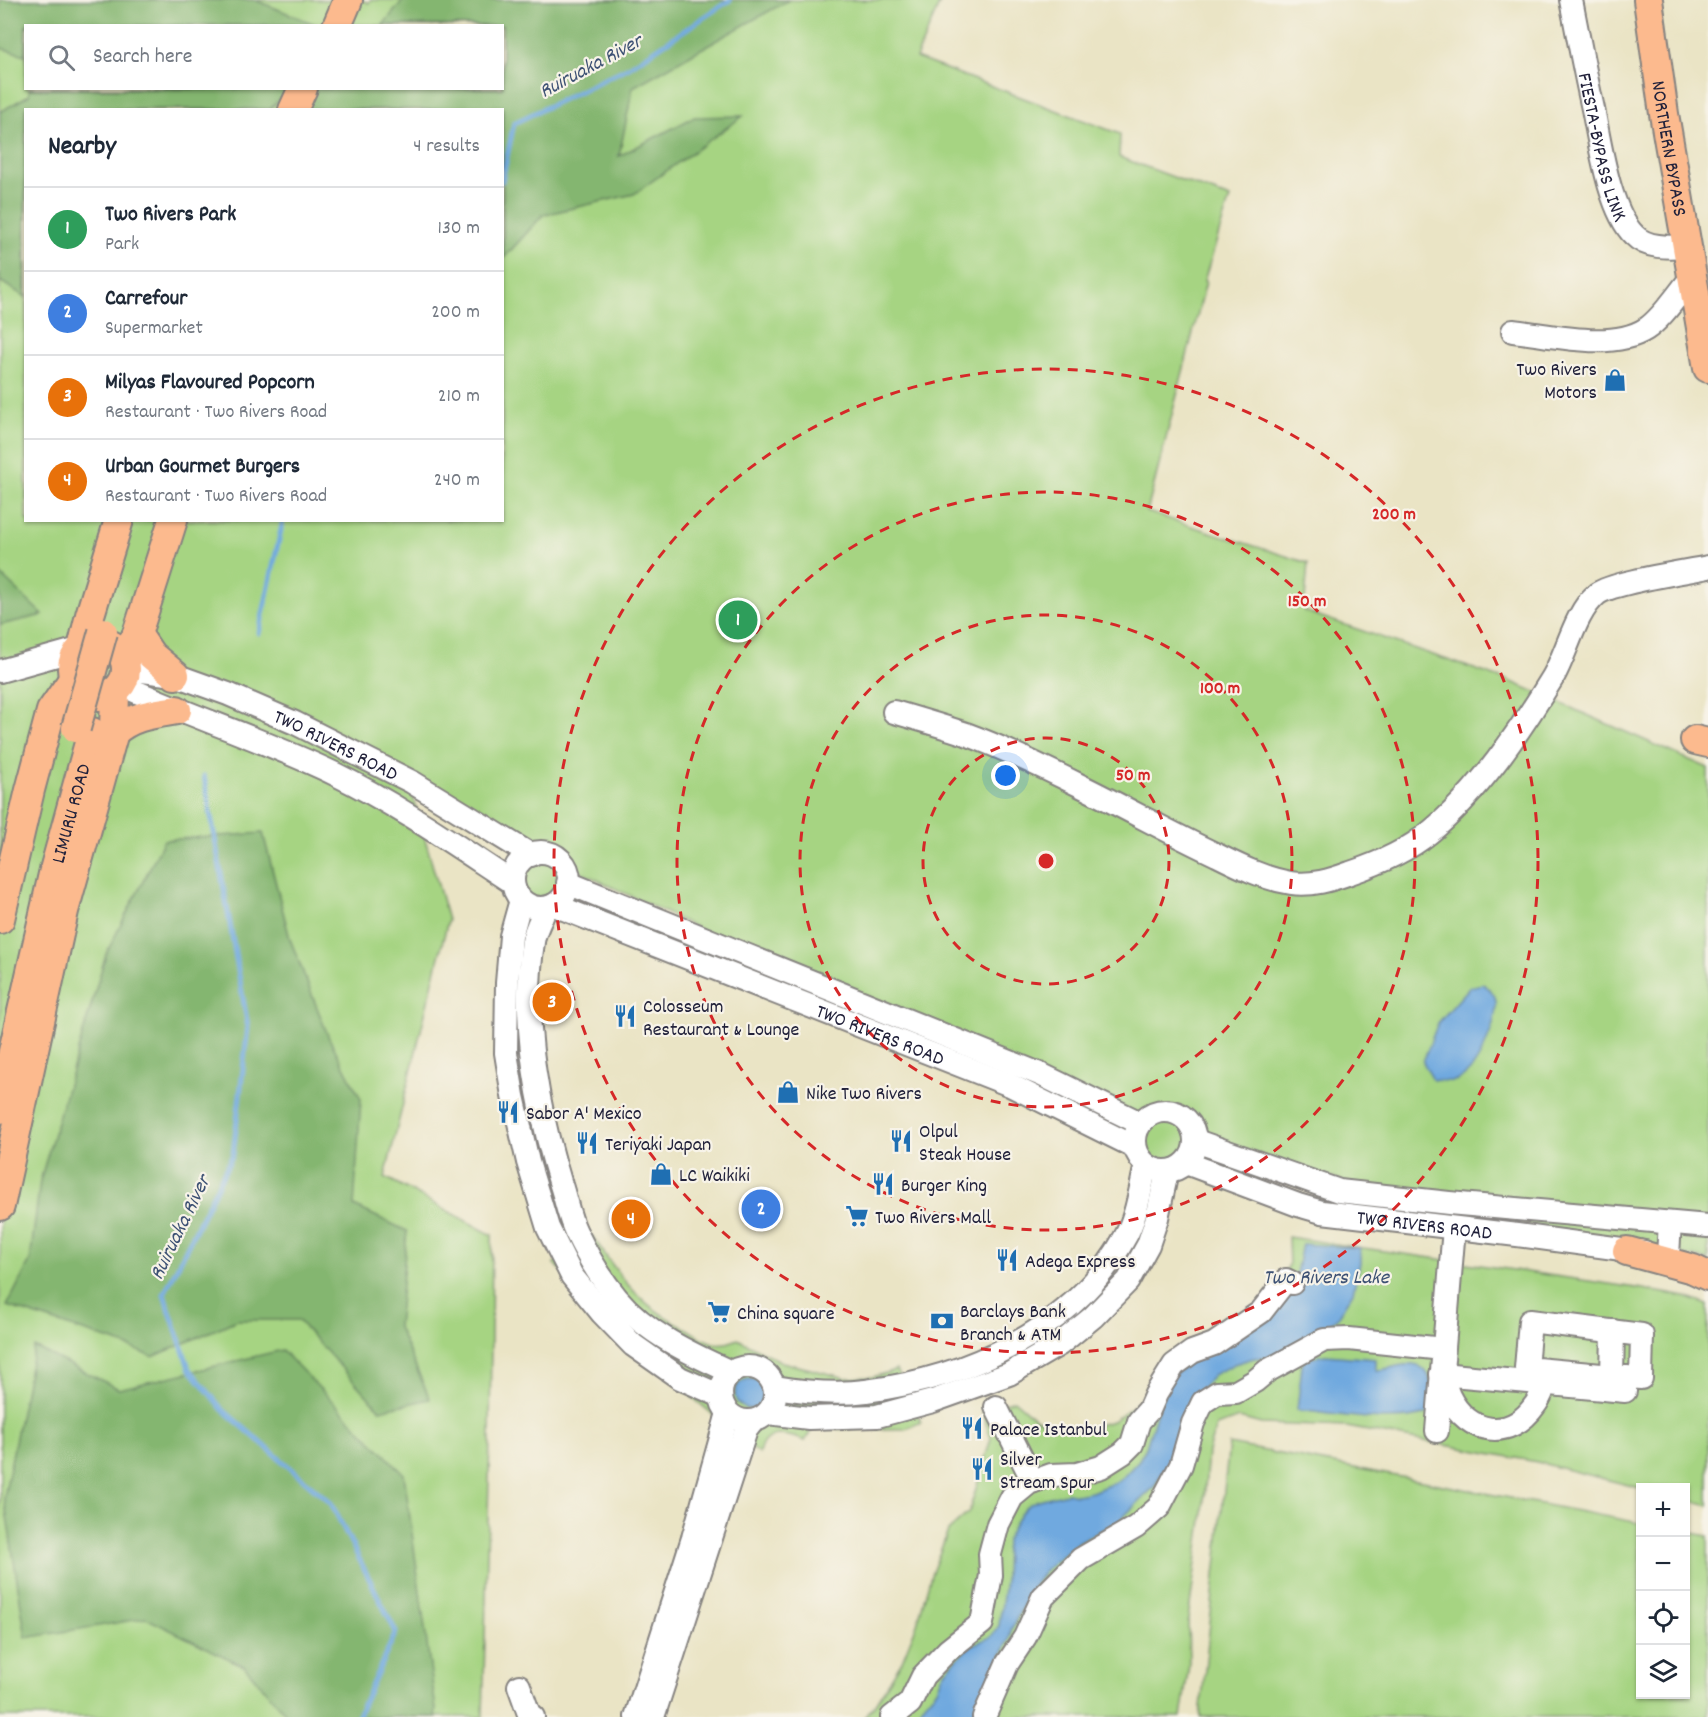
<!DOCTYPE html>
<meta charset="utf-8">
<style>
:root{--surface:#fff;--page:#f2f2f3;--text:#1f2937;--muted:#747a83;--line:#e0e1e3;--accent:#ea580c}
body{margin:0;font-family:Dekko,sans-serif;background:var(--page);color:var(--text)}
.controls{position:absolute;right:18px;bottom:18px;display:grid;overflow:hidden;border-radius:0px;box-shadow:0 2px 4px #0004}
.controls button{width:54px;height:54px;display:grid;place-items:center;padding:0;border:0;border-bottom:2px solid var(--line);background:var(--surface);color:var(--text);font:30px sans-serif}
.you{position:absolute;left:1006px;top:776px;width:21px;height:21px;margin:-15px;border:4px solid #fff;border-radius:50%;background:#1a73e8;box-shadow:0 0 0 9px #1a73e833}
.badge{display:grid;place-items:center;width:39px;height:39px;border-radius:50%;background:var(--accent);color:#fff;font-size:20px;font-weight:700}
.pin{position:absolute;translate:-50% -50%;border:3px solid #fff;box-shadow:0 2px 6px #0006}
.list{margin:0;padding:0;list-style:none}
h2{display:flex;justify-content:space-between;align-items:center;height:78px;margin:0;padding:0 24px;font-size:26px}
h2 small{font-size:20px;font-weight:400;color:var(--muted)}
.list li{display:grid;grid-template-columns:39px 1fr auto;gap:18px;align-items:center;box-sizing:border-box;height:84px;padding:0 24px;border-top:2px solid var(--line)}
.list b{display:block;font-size:22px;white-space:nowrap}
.list p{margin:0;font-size:20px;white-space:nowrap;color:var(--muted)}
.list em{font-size:20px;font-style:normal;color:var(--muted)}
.icon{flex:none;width:33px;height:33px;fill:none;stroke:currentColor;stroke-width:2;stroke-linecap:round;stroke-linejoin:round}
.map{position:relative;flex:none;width:1708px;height:1717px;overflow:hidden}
.search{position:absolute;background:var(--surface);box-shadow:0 2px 4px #0004;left:24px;top:24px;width:480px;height:66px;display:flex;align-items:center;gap:15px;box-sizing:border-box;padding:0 21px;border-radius:0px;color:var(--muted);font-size:22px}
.panel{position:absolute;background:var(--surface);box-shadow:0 2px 4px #0004;left:24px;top:108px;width:480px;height:414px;border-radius:0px}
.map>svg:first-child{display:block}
.green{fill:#a6d482;stroke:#647b5e;stroke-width:1.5;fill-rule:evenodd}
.forest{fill:#84b670;stroke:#536c56;stroke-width:1.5}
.water{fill:#70a9df;stroke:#49668d;stroke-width:1.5}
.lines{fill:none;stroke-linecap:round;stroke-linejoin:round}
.stream{stroke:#70a9df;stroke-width:5}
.minor-casing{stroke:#868380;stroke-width:26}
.major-casing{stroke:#868380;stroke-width:32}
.minor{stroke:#fff;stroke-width:22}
.major{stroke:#fcba8e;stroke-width:28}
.major-bridge-casing{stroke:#868380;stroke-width:32;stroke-linecap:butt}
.major-bridge{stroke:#fcba8e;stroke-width:28}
.ring{fill:none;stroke:#d62828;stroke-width:3;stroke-dasharray:10 8}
.labels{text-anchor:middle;stroke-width:4.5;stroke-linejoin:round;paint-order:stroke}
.street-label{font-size:20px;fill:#22223b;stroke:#f7f3e8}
.poi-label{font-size:20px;fill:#22223b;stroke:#f7f3e8;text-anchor:start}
.water-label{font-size:21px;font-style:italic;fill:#3d5174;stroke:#f7f3e8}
.centre{fill:#d62828;stroke:#f7f3e8;stroke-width:3}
.ring-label{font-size:18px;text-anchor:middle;font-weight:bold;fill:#d62828;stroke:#f7f3e8;stroke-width:4.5;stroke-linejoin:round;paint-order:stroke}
</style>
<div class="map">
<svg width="1708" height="1717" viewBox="0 0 1708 1717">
<rect width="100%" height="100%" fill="#f7f3e8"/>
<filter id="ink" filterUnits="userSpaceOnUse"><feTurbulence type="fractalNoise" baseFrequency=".0167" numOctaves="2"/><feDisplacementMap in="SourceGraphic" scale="12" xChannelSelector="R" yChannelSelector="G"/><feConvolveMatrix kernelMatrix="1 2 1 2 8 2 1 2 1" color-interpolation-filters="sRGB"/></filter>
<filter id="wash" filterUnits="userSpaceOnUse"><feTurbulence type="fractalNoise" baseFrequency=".008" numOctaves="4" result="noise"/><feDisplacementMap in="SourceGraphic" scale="24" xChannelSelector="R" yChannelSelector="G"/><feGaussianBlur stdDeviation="1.35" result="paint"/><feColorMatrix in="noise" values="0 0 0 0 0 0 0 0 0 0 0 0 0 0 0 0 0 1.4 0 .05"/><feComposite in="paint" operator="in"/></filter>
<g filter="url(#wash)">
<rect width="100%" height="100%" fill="#eae4c5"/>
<path class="green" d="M0,0H362L369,3L370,0H941L916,58L1120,134L1119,157L1230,198L1204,281L1206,282L1147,512L1308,563L1304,611L1512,682L1708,768V1260L1392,1197L1190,1132C1197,1190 1111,1165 1151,1119L1094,1101L793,974L560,862C567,876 570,895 551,902C542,905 537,906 528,902L516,874L525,860L543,854L491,829L410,786L448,920L385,1177L492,1235L490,1436L483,1717H0ZM26,26H502V88H26ZM26,110H502V520H26Z
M592,1236C607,1257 622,1281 641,1298C654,1311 671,1320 687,1329C707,1341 715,1349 738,1339L782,1362L846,1378L873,1377L896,1370L921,1422L905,1429H812L805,1441C787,1434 764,1428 759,1454L719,1422L711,1413L685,1391L554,1263Z
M1288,1237L1643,1289L1685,1297L1708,1305V1505L1686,1499V1488H1640L1537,1462L1347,1427L1261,1424L1239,1418L1216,1426L1208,1451L1203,1513L1188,1619L1189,1665L1181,1717H864L875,1704L902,1661L917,1624L931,1575L948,1531L969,1512L991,1438L982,1412L1014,1400L1036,1419L1074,1431L1113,1421L1255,1310L1280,1280L1289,1265Z
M1229,1444L1640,1523V1694H1686V1532L1708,1536V1717H1200Z"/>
<path class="forest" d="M0,0H255L317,25L26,26L25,55L0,48Z
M403,0H789L633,87L619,156L694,117L743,116L634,194L543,215L503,259L502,110L301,109L285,94L270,109L26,110L25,297L0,281V112L29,95V89L502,88V26L383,25Z
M0,574L43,615L0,625Z
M263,833L290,939L329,1038L361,1099L354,1206L407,1231L398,1327L430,1399L380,1410L298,1320H237L153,1357L114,1341L7,1306L30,1261L40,1181L106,954L164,840Z
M34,1347L119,1389L282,1350L404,1474L436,1710L435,1717H289L244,1666L146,1618L26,1638L4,1497Z"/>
<path class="water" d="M1483,984C1489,988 1496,994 1496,1002C1497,1023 1478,1073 1457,1080C1451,1083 1440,1080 1433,1080L1423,1062L1438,1023L1470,987Z
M1302,1244L1360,1248V1263L1353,1292L1338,1317L1323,1330L1271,1357L1254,1358L1234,1364L1213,1375L1199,1392L1180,1424L1171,1458L1154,1487L1118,1522L1080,1541L1045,1570L1032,1588L1011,1630L1009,1640L971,1717H913L937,1689L944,1673L958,1658L972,1645L991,1637L999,1626L1005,1581L1006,1540L1020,1514L1028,1505L1038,1500L1067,1493L1077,1495L1092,1492L1116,1482L1125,1475L1139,1460L1146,1448L1159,1405L1173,1376L1295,1279Z
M1325,1355L1376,1359V1370C1386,1370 1394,1366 1404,1365C1437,1362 1431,1391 1430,1412C1403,1427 1329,1413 1297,1410L1302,1366L1305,1359Z
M735 1394a15 15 0 1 1 30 0a15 15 0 1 1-30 0Z"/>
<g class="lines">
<path class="stream" d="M502,181L514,123L629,67L730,0
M259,633L283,520
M204,776L248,1027L233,1154L164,1294L189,1368L222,1409L331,1503L396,1632L357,1717"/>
</g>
</g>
<g filter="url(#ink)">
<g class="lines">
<g class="minor-casing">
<g id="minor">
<path id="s1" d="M1571,0C1578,36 1585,73 1593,109C1600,143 1609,210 1634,235C1647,249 1670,247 1687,246"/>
<path d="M1513,331C1551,335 1612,351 1646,329C1662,319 1679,292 1692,277"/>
<path id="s2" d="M126,669L175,675L228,694L295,723L412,782L531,855"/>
<path d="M0,671L82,648"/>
<path d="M121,685C192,717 265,740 335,774C398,805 455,845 513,883"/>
<path d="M894,712C918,719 942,726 966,734C1004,748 1043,767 1079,785C1126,808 1170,833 1217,855C1241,867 1265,879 1291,883C1312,886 1331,880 1350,873C1377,864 1407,851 1429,833C1479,792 1520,731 1553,677C1567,653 1575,612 1597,594C1613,582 1685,572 1708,567"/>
<circle cx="541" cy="880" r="28"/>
<path d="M568,883L1042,1075L1140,1123"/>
<path d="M521,900L511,936L507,983L506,1053L513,1096L528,1162L548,1228L572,1276L602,1313L633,1345L680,1378L721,1396"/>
<path id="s3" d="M554,905L1010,1085L1135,1147"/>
<path d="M546,908C541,919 534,931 533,942C521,1020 538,1110 561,1185C566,1200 569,1218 576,1232C587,1255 601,1279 617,1298C646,1333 691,1354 731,1372"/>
<circle cx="1165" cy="1141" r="30"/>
<path d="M1196,1141L1339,1191L1449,1203L1708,1226"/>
<path id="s4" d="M1186,1163L1298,1205L1322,1212L1517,1235L1644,1252"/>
<path d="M1668,1255L1670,1223"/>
<path d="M1613,1331L1612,1376L1625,1377"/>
<circle cx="748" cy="1394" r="27"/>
<path d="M1546,1384C1542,1391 1540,1399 1535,1405C1510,1441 1468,1435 1449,1396C1446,1389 1444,1381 1441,1374L1625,1391V1377L1641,1378L1642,1335L1530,1321L1526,1368L1612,1376"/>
<path d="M775,1387C805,1392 836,1395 866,1391C966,1378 1073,1331 1124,1239C1137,1218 1140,1189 1146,1165"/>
<path d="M996,1407L1033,1481"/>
<path d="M768,1413L809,1418L877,1416L933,1401L1009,1374L1060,1344L1093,1317L1128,1281L1148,1245L1157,1218L1167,1172"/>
<path d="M1437,1431L1454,1228"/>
<path d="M519,1686L529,1714L533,1717"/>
<path d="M636,1717L693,1538L728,1413"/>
<path d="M653,1717L746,1430L753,1421"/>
<path d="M892,1717L910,1703L923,1676L948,1650L982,1623L991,1575L990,1554L998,1524L1012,1497L1029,1483L1051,1475L1077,1474L1101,1467L1123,1453L1132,1444L1139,1421L1149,1410L1156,1394L1174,1365L1192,1352L1214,1344L1261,1312L1286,1280L1292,1283"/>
<path d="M984,1717L1007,1664L1025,1637L1043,1597L1081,1559L1136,1527L1159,1507L1181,1465L1193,1423L1203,1402L1217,1393L1236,1392L1255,1381L1267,1371L1324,1340L1349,1339L1443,1349"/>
</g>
</g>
<g class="major-casing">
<g id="major">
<path id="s5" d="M1648,0L1664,114L1708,368"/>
<path d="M337,26L348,0"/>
<path d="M293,110L303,88"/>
<path d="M137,634L151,655L175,675"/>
<circle cx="99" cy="669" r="27"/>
<path d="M82,648L90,615L119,520"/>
<path d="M125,660L137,634L173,520"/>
<path d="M114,732C133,715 154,714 177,710"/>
<path d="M1695,740L1708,743"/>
<path d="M0,919L30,790L51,711L74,678"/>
<path id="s6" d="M0,1109L53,874L92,732"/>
<path d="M0,1206L64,911L114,732L115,691"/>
<path d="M1627,1251L1693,1269L1708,1276"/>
</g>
</g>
<use href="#minor" class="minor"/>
<use href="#major" class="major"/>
<g class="major-bridge-casing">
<path id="major-bridge" d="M76,728L103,632"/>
</g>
<use href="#major-bridge" class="major-bridge"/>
</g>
</g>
<g class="ring">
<circle cx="1046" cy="861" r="123"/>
<circle cx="1046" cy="861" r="246"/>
<circle cx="1046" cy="861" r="369"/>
<circle cx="1046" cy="861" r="492"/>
</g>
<defs>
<g id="shop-bare" transform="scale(1.8)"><path d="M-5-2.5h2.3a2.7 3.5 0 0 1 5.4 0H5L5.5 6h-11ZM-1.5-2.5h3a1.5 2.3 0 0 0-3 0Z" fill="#1f6fb2" stroke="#f7f3e8" stroke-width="2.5" paint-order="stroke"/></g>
<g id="restaurant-bare" transform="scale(1.8)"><path d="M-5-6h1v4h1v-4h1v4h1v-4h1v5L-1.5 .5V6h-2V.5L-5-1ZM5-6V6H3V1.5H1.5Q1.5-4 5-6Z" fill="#1f6fb2" stroke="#f7f3e8" stroke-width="2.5" paint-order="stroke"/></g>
<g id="supermarket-bare" transform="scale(1.8)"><path d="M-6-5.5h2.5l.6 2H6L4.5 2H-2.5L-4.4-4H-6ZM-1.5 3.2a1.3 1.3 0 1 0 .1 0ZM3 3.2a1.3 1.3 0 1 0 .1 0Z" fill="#1f6fb2" stroke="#f7f3e8" stroke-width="2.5" paint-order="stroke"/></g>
<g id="bank-bare" transform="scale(1.8)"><path d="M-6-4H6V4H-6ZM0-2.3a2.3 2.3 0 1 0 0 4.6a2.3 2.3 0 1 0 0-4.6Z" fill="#1f6fb2" stroke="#f7f3e8" stroke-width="2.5" paint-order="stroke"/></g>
</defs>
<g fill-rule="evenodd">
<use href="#shop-bare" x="1615" y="380"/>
<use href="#restaurant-bare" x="625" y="1016"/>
<use href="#shop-bare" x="788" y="1092"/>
<use href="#restaurant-bare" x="508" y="1112"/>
<use href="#restaurant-bare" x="901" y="1141"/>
<use href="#restaurant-bare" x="587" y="1143"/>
<use href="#shop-bare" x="661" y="1174"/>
<use href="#restaurant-bare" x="883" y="1184"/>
<use href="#supermarket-bare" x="857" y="1216"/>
<use href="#restaurant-bare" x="1007" y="1260"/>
<use href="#supermarket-bare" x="719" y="1312"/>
<use href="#bank-bare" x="942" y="1321"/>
<use href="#restaurant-bare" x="972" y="1428"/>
<use href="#restaurant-bare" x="982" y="1469"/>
</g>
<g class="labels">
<g class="street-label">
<text dy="7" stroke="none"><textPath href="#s1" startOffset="150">FIESTA-BYPASS LINK</textPath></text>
<text dy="7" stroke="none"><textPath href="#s5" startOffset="150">NORTHERN BYPASS</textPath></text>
<text dy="7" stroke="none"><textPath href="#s2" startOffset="225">TWO RIVERS ROAD</textPath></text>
<text dy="7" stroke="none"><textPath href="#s6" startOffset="304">LIMURU ROAD</textPath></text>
<text dy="7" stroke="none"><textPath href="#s3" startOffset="351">TWO RIVERS ROAD</textPath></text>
<text dy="7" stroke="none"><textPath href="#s4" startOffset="248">TWO RIVERS ROAD</textPath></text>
</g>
<g class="poi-label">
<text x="1597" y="375" text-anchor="end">Two Rivers<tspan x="1597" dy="23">Motors</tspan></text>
<text x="643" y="1012">Colosseum<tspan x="643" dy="23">Restaurant &amp; Lounge</tspan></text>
<text x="806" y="1099">Nike Two Rivers</text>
<text x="526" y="1119">Sabor A' Mexico</text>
<text x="919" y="1137">Olpul<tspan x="919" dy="23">Steak House</tspan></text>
<text x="605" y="1150">Teriyaki Japan</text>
<text x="679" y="1181">LC Waikiki</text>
<text x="901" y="1191">Burger King</text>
<text x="875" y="1223">Two Rivers Mall</text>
<text x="1025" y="1267">Adega Express</text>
<text x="960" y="1317">Barclays Bank<tspan x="960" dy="23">Branch &amp; ATM</tspan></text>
<text x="737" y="1319">China square</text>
<text x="990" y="1435">Palace Istanbul</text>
<text x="1000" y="1465">Silver<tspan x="1000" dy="23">Stream Spur</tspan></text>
</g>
<g class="water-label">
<text transform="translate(590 65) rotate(-28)" y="7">Ruiruaka River</text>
<text transform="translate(179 1227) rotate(-64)" y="7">Ruiruaka River</text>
<text x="1326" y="1283">Two Rivers Lake</text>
</g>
</g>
<circle cx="1046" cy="861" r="9" class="centre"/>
<g class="ring-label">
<text x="1394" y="519">200 m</text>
<text x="1307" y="606">150 m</text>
<text x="1220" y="693">100 m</text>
<text x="1133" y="780">50 m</text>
</g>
</svg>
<div class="controls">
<button>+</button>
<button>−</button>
<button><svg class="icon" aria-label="locate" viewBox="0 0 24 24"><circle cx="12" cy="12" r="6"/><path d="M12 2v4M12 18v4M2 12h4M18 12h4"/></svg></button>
<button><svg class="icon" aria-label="layers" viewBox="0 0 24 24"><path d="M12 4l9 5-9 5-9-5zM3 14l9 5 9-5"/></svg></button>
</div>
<div class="you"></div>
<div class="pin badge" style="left:738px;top:620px;background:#2e9e5b">1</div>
<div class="pin badge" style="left:761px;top:1209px;background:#3f7fe0">2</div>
<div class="pin badge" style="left:552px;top:1002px;background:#e8710a">3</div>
<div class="pin badge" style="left:631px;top:1219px;background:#e8710a">4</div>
<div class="search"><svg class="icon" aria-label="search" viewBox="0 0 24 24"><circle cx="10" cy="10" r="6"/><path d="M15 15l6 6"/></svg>Search here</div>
<section class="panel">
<h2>Nearby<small>4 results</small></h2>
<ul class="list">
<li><span class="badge" style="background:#2e9e5b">1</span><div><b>Two Rivers Park</b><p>Park</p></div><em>130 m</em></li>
<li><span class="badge" style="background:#3f7fe0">2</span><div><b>Carrefour</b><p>Supermarket</p></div><em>200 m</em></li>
<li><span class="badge" style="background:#e8710a">3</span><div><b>Milyas Flavoured Popcorn</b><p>Restaurant · Two Rivers Road</p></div><em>210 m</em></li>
<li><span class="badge" style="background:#e8710a">4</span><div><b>Urban Gourmet Burgers</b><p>Restaurant · Two Rivers Road</p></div><em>240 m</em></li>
</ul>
</section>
</div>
